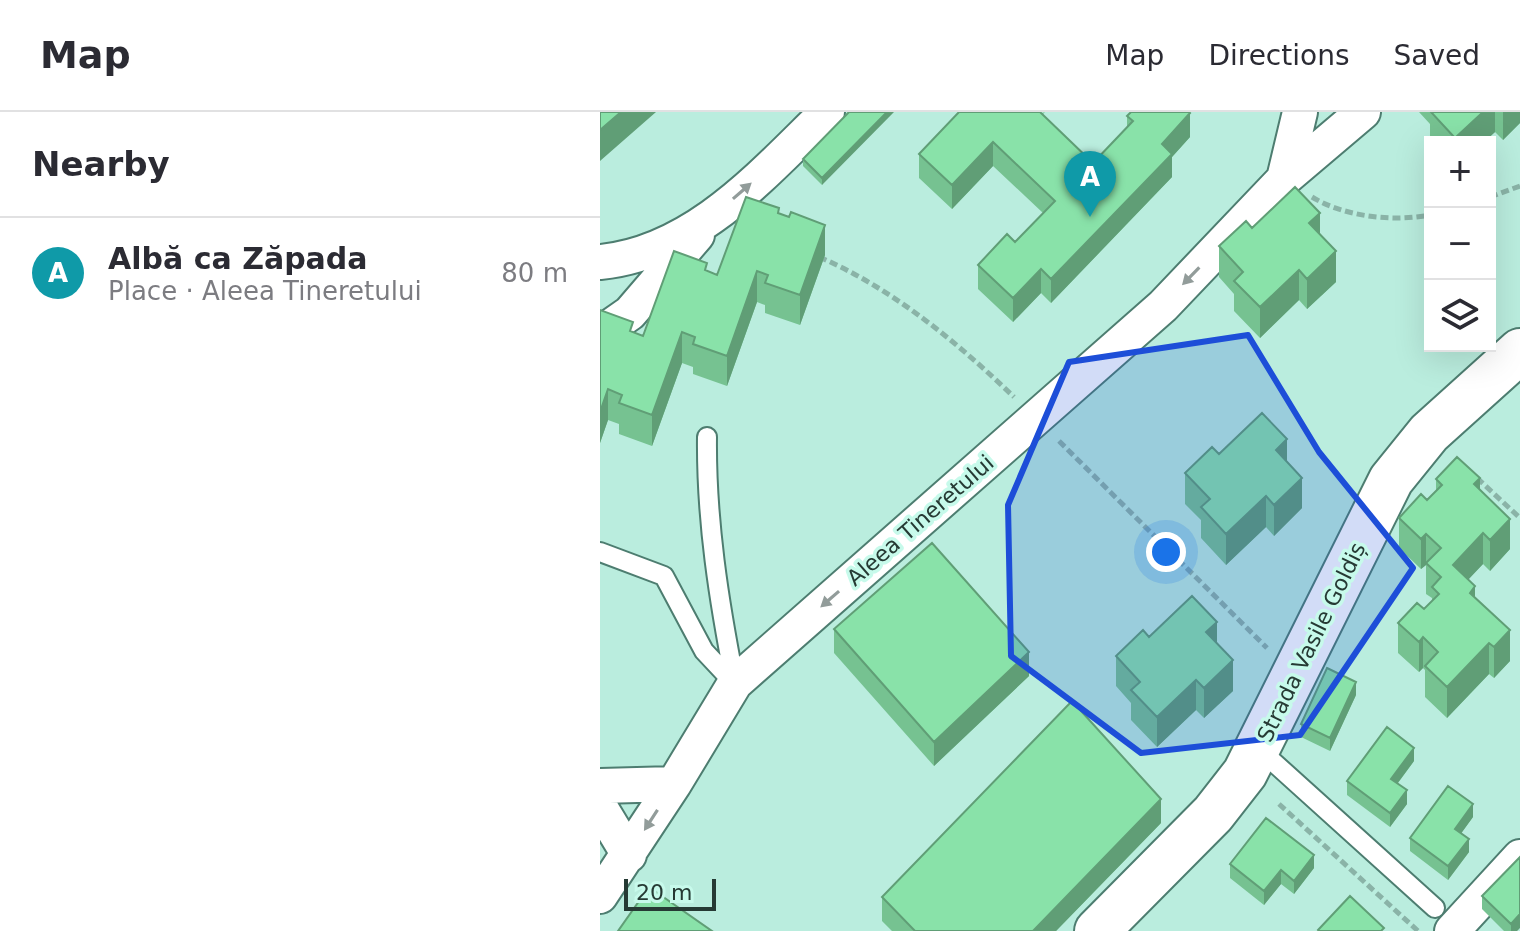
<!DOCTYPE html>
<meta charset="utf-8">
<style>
:root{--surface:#fff;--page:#f2f2f3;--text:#2b2b33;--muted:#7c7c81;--line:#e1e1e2;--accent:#2563eb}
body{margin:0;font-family:"DejaVu Sans",sans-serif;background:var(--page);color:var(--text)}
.controls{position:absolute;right:24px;top:24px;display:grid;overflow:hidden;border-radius:0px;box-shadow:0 8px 32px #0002}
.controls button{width:72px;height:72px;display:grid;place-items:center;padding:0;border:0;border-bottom:2px solid var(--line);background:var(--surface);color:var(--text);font:40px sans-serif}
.scale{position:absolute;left:24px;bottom:20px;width:92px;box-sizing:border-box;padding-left:8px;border:4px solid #263a34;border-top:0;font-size:22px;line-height:28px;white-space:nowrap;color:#263a34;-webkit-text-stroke:6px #c7faeb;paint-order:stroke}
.you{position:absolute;left:566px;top:440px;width:28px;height:28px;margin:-20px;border:6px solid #fff;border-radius:50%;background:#1a73e8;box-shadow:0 0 0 12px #1a73e833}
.badge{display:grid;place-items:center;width:52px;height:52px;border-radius:50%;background:var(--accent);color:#fff;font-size:26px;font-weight:700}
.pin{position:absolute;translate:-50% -66px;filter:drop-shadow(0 2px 4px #0008)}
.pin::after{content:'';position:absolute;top:42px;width:28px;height:24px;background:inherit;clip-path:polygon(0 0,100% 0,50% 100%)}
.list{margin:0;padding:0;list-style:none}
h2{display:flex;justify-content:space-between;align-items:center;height:104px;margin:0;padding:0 32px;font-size:34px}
h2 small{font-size:26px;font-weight:400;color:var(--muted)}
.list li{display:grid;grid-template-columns:52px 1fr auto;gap:24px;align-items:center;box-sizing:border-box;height:112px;padding:0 32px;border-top:2px solid var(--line)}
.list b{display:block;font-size:30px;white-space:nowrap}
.list p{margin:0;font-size:26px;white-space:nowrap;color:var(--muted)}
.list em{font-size:26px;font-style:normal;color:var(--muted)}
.icon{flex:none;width:44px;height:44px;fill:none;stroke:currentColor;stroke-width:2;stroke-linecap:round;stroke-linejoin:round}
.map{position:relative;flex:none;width:920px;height:819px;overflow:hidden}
header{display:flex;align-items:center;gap:48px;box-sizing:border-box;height:112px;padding:0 40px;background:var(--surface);border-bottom:2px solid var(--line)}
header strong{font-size:38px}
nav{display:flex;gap:44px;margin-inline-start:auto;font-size:28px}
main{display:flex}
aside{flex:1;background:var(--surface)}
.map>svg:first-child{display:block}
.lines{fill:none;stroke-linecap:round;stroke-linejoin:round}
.service-casing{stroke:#4d7d70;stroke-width:22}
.minor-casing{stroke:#4d7d70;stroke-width:38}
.tertiary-casing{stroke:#4d7d70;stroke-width:48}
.path{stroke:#8ab3a7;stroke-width:5;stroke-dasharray:8 4;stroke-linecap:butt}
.service{stroke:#fff;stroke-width:18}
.minor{stroke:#fff;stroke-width:34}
.tertiary{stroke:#fff;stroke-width:44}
.wall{fill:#76c291}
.shaded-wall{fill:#609e76}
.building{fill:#89e2a9;stroke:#609e76;stroke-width:2}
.oneway{fill:#929c9a}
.marked{fill:#1d4ed8;fill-opacity:0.2;stroke:#1d4ed8;stroke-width:6;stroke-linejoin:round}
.labels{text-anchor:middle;stroke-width:7;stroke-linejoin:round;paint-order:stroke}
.street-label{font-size:22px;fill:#263a34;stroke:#c7faeb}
</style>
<header>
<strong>Map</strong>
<nav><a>Map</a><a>Directions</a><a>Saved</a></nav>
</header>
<main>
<aside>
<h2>Nearby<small></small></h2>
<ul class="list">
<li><span class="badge" style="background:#0f9aa8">A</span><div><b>Albă ca Zăpada</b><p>Place · Aleea Tineretului</p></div><em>80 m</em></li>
</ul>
</aside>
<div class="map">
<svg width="920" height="819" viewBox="0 0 920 819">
<rect width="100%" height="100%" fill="#baedde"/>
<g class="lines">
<g class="service-casing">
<path id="service" d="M107,325C106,408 119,490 135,571
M0,440L64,464L104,539L134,571
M660,638L835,796"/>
</g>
<g class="minor-casing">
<path id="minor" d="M684,67L700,0
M0,150C95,141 163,62 227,0
M0,222L30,201L97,123
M0,674L74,672
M0,695L29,743
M0,784L74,672L135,571L563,194L684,67L763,0
M852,819L920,745"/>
</g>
<g class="tertiary-casing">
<path id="tertiary" d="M497,819L613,702L645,661L791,368L829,321L920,239"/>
</g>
<path class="path" d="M712,85C745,105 793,110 830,103
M890,85L920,74
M219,145C292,176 358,231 414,285
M459,329L667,536
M877,366L920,406
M679,692L818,819"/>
<use href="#service" class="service"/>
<use href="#minor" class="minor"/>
<use href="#tertiary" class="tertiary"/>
</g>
<path class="wall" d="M249,0L222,73L203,54V47Z
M445,0L442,3L493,51L527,16V4L590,25L572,45V65L451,191L441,181L413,210L378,177V153L415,130L443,101L393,54L352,97L319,66V42Z
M819,0H920V11L903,28L895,20L884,30H830V12Z
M179,102L225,143L200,213L165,201V193L157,190L127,274L93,262V255L82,251L52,334L19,322V312L8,308L0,331V198L33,220L43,224L107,159L117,163Z
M652,116L720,123L736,170L707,197L699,188L660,226L634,199V182L619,165V134Z
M619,342L687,349L702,396L674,424L666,415L626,453L601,426V408L585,392V361Z
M836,367L880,378L910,437L890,459L883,452L868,467L875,486L910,549L894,566L889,562L847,606L825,585V558L823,556L819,560L798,541V511L824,497L832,489V486L826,482V453L821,457L799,436V406L827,388L836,380Z
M234,517L429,564L334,654L234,541Z
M549,525L617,532L633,579L604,606L596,598L557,635L531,608V591L516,574V544Z
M756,583L730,639L701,625V612Z
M814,649L798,671L807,692L790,715L747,683V669Z
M873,705L861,721L869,740L848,768L810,739V726Z
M561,711L456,819H292L282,809V785Z
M920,745L917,819H904L882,797V784Z
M630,752L714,756L694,782L681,772L664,793L630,766Z"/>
<path class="shaded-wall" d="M21,0H56L0,49V18Z
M287,0H294L222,73V66Z
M883,0H895V20L884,30H855V26Z
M903,0H920V11L903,28Z
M590,1V25L572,45V65L451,191V167L562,32Z
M393,30V54L352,97V73Z
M720,101V131L709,111Z
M225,113V143L200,213V183Z
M736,139V170L707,197V167Z
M441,157V181L413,210V186Z
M699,158V188L660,226V195Z
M157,159V190L127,274V244Z
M82,220V251L52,334V303Z
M8,277V308L0,331V300Z
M687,327V358L676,338Z
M702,366V396L674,424V393Z
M880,366V397L874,372Z
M666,384V415L626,453V422Z
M910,407V437L890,459V428Z
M883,421V452L853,484V453Z
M826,422V453L821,457V427Z
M875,474V505L870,481Z
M617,510V541L606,520Z
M910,518V549L894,566V535Z
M823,525V556L819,560V530Z
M889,531V562L847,606V575Z
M429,540V564L334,654V630Z
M633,548V579L604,606V576Z
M596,568V598L557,635V605Z
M756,570V583L730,639V626Z
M814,636V649L791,680V667Z
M807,678V692L790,715V701Z
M561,687V711L456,819H433Z
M873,692V705L855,730V717Z
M869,727V740L848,768V754Z
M714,743V756L694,782V769Z
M681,758V772L664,793V779Z
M920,802V816L917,819H911V812Z"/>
<path class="building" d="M0,0H21L0,18Z
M249,0H287L222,66L203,47Z
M359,0H440L493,51L533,9L527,4L531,0H589L590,1L562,32L572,42L451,167L441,157L413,186L378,153L407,122L415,130L455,89L393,30L352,73L319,42Z
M831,0H883L855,26Z
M695,75L720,101L709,111L736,139L707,167L699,158L660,195L634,169L643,160L619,134L646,109L652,116Z
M146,85L179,96L178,101L189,105L191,100L225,113L200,183L165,171L168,163L157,159L127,244L93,232L95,225L82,220L52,303L19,291L22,283L8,277L0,300V198L33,210L30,219L43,224L74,139L107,151L105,158L117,163Z
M662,301L687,327L676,338L702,366L674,393L666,384L626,422L601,395L610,387L585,361L612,335L619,342Z
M857,345L880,366L874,372L910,407L890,428L883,421L853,453L875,474L870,481L910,518L894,535L889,531L847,575L825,554L838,540L823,525L819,530L798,511L817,491L824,497L839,482L832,475L841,465L826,451L841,436L826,422L821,427L799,406L821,382L827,388L842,373L836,367Z
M332,431L429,540L334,630L234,517Z
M592,484L617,510L606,520L633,548L604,576L596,568L557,605L531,578L540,570L516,544L543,518L549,525Z
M727,556L756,570L730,626L701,612Z
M472,589L561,687L433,819H315L282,785Z
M787,615L814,636L791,667L807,678L790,701L747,669Z
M848,674L873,692L855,717L869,727L848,754L810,726Z
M666,706L714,743L694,769L681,758L664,779L630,752Z
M920,745V802L911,812L882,784Z
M49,775L112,819H18Z
M750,784L784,816L781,819H719L718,818Z"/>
<defs><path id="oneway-solid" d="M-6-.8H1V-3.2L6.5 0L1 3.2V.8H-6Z" transform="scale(2)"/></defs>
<g class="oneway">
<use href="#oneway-solid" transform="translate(142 79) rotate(-41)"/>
<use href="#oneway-solid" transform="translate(591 164) rotate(134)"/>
<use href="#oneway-solid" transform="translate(230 487) rotate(139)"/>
<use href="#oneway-solid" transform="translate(51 708) rotate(123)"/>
</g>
<path class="marked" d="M648,223L719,340L813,456L700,623L541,641L411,544L408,393L469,250Z"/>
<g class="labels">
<g class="street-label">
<text transform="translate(320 408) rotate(-41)" y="8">Aleea Tineretului</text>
<text transform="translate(711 530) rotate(-64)" y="8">Strada Vasile Goldiș</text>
</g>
</g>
</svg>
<div class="controls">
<button>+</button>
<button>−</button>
<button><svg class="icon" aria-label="layers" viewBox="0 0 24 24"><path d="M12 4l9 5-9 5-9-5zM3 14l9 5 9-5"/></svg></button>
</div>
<div class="scale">20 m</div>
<div class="you"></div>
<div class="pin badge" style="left:490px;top:105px;background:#0f9aa8">A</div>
</div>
</main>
